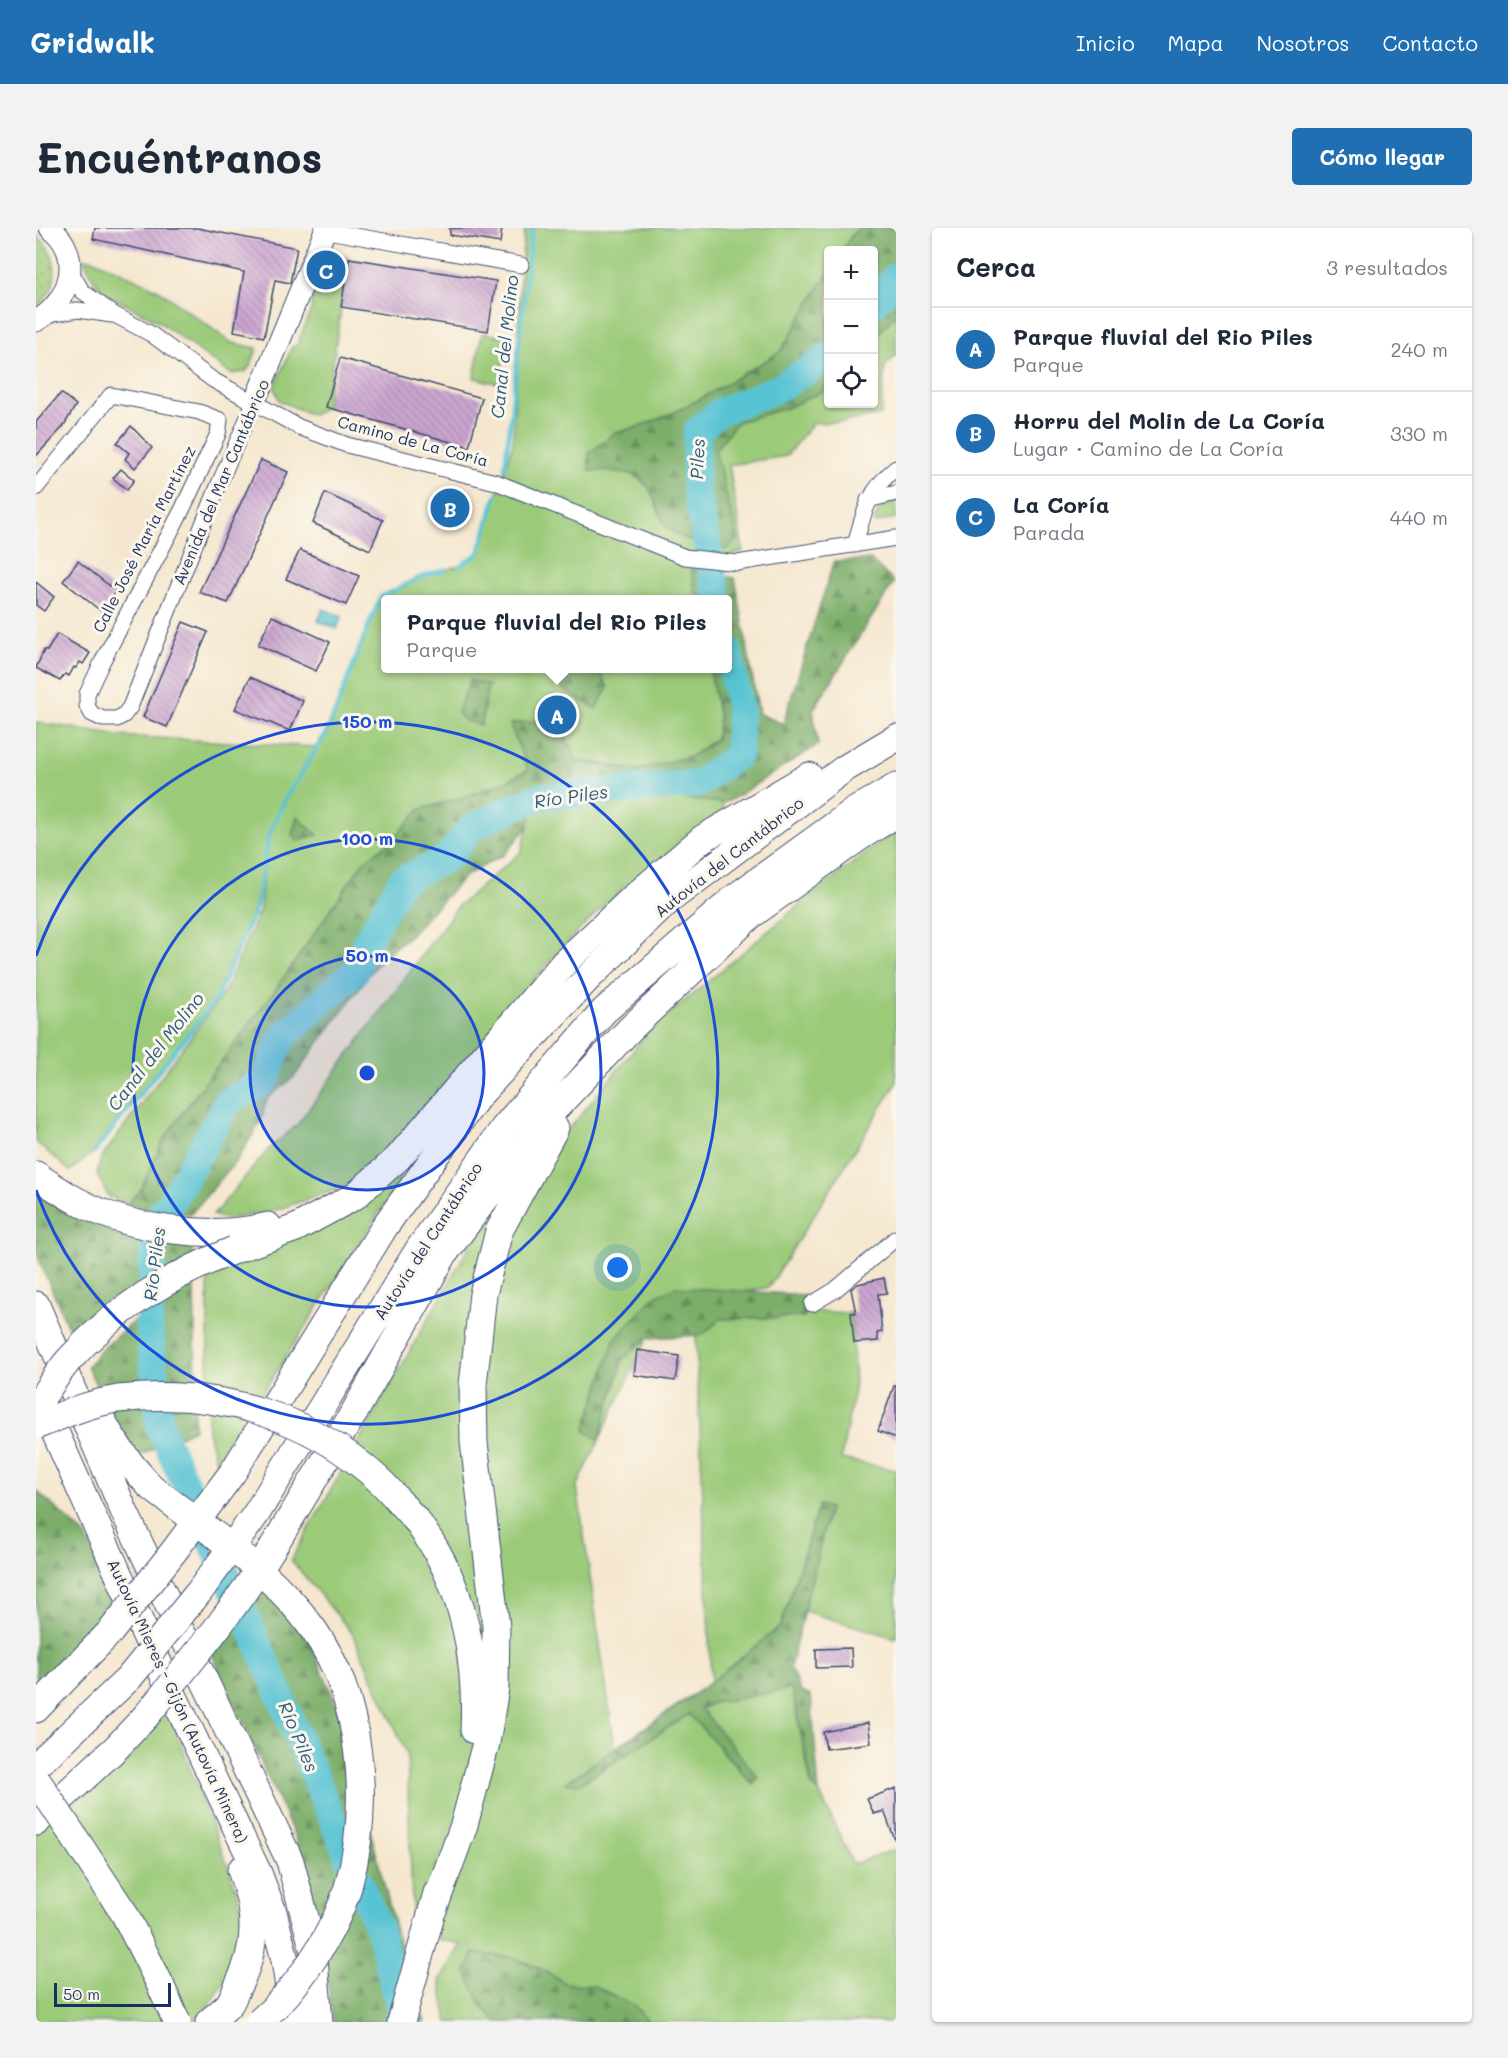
<!DOCTYPE html>
<html lang="es">
<meta charset="utf-8">
<style>
:root{--surface:#fff;--page:#f2f2f3;--text:#1f2937;--muted:#747a83;--line:#e0e1e3;--accent:#1f6fb2}
body{margin:0;font-family:Mali,sans-serif;background:var(--page);color:var(--text)}
.controls{position:absolute;right:18px;top:18px;display:grid;overflow:hidden;border-radius:6px;box-shadow:0 2px 4px #0004}
.controls button{width:54px;height:54px;display:grid;place-items:center;padding:0;border:0;border-bottom:2px solid var(--line);background:var(--surface);color:var(--text);font:30px sans-serif}
.scale{position:absolute;left:18px;bottom:15px;width:117px;box-sizing:border-box;padding-left:6px;border:3px solid #1b2f5e;border-top:0;font-size:16px;line-height:21px;white-space:nowrap;color:#1b2f5e;-webkit-text-stroke:4px #fbf7ec;paint-order:stroke}
.you{position:absolute;left:582px;top:1040px;width:21px;height:21px;margin:-15px;border:4px solid #fff;border-radius:50%;background:#1a73e8;box-shadow:0 0 0 9px #1a73e833}
.badge{display:grid;place-items:center;width:39px;height:39px;border-radius:50%;background:var(--accent);color:#fff;font-size:20px;font-weight:700}
.pin{position:absolute;translate:-50% -50%;border:3px solid #fff;box-shadow:0 2px 6px #0006}
.popup{position:absolute;left:345px;top:367px;width:351px;height:78px;box-sizing:border-box;display:grid;place-content:center;border-radius:6px;background:var(--surface);filter:drop-shadow(0 2px 4px #0005);font-size:20px;white-space:nowrap;color:var(--muted)}
.popup b{font-size:22px;color:var(--text)}
.popup::after{content:'';position:absolute;left:50%;top:100%;margin-left:-12px;border:12px solid transparent;border-top-color:var(--surface)}
.list{margin:0;padding:0;list-style:none}
h2{display:flex;justify-content:space-between;align-items:center;height:78px;margin:0;padding:0 24px;font-size:26px}
h2 small{font-size:20px;font-weight:400;color:var(--muted)}
.list li{display:grid;grid-template-columns:39px 1fr auto;gap:18px;align-items:center;box-sizing:border-box;height:84px;padding:0 24px;border-top:2px solid var(--line)}
.list b{display:block;font-size:22px;white-space:nowrap}
.list p{margin:0;font-size:20px;white-space:nowrap;color:var(--muted)}
.list em{font-size:20px;font-style:normal;color:var(--muted)}
.icon{flex:none;width:33px;height:33px;fill:none;stroke:currentColor;stroke-width:2;stroke-linecap:round;stroke-linejoin:round}
.map{position:relative;flex:none;width:860px;height:1794px;overflow:hidden;border-radius:6px}
header{display:flex;align-items:center;gap:36px;box-sizing:border-box;height:84px;padding:0 30px;background:var(--accent);color:#fff}
header strong{font-size:28px}
nav{display:flex;gap:33px;margin-inline-start:auto;font-size:21px}
.intro{display:flex;align-items:center;justify-content:space-between;box-sizing:border-box;height:144px;padding:0 36px}
h1{margin:0;font-size:42px}
.button{padding:15px 27px;border-radius:6px;background:var(--accent);color:#fff;font-size:21px;font-weight:700}
main{display:flex;gap:36px;padding:0 36px}
aside{flex:1;background:var(--surface);border-radius:6px;box-shadow:0 2px 4px #0004}
.map>svg:first-child{display:block}
.green{fill:#9bca79;stroke:#5b7c6c;stroke-width:1.5;fill-rule:evenodd}
.forest{fill:url(#forest-firs);stroke:#4c6e64;stroke-width:1.5}
.garden{fill:url(#garden-dots);stroke:#5b7c6c;stroke-width:1.5}
.water{fill:url(#water-waves);stroke:#3a7998;stroke-width:1.5}
.lines{fill:none;stroke-linecap:round;stroke-linejoin:round}
.stream{stroke:#58c3d3;stroke-width:4.5}
.river{stroke:#58c3d3;stroke-width:28}
.building{fill:url(#building-back-hatch)}
.street-casing{stroke:#3c4b6f;stroke-width:17}
.secondary-casing{stroke:#3c4b6f;stroke-width:23}
.highway-casing{stroke:#3c4b6f;stroke-width:29}
.street{stroke:#fff;stroke-width:15}
.secondary{stroke:#fff;stroke-width:21}
.highway{stroke:#fff;stroke-width:27}
.highway-bridge-casing{stroke:#3c4b6f;stroke-width:29;stroke-linecap:butt}
.highway-bridge{stroke:#fff;stroke-width:27}
.ring{fill:none;stroke:#1d4ed8;stroke-width:3}
.labels{text-anchor:middle;stroke-width:6;stroke-linejoin:round;paint-order:stroke}
.street-label{font-size:16px;fill:#1b2f5e;stroke:#fbf7ec}
.water-label{font-size:18px;font-style:italic;fill:#2d5b81;stroke:#fbf7ec}
.centre{fill:#1d4ed8;stroke:#fbf7ec;stroke-width:3}
.ring-label{font-size:18px;text-anchor:middle;font-weight:bold;fill:#1d4ed8;stroke:#fbf7ec;stroke-width:6;stroke-linejoin:round;paint-order:stroke}
</style>
<header>
<strong>Gridwalk</strong>
<nav><a>Inicio</a><a>Mapa</a><a>Nosotros</a><a>Contacto</a></nav>
</header>
<div class="intro"><h1>Encuéntranos</h1><a class="button">Cómo llegar</a></div>
<main>
<div class="map">
<svg width="860" height="1794" viewBox="0 0 860 1794">
<defs>
<pattern id="forest-firs" width="22" height="20" patternUnits="userSpaceOnUse" patternTransform="scale(1.5)"><rect width="22" height="20" fill="#7cae69"/><path d="M5 1l3.5 6h-7zM16 11l3.5 6h-7z" fill="#658e5a"/></pattern>
<pattern id="garden-dots" width="8" height="8" patternUnits="userSpaceOnUse" patternTransform="scale(1.5)"><rect width="8" height="8" fill="#9bca79"/><path d="M2 2h.1M6 6h.1" fill="none" stroke="#7ea466" stroke-width="1.8" stroke-linecap="round"/></pattern>
<pattern id="water-waves" width="16" height="10" patternUnits="userSpaceOnUse" patternTransform="scale(1.5)"><rect width="16" height="10" fill="#58c3d3"/><path d="M0 5q4-4 8 0t8 0" fill="none" stroke="#489fae"/></pattern>
<pattern id="building-back-hatch" width="6" height="6" patternUnits="userSpaceOnUse" patternTransform="scale(1.5)"><rect width="6" height="6" fill="#cba5d0"/><path d="M-1 5l2 2M0 0l6 6M5-1l2 2" fill="none" stroke="#a487ac"/></pattern>
</defs>
<rect width="100%" height="100%" fill="#fbf7ec"/>
<filter id="ink" filterUnits="userSpaceOnUse"><feTurbulence type="fractalNoise" baseFrequency=".0167" numOctaves="2"/><feDisplacementMap in="SourceGraphic" scale="12" xChannelSelector="R" yChannelSelector="G"/><feConvolveMatrix kernelMatrix="1 2 1 2 8 2 1 2 1" color-interpolation-filters="sRGB"/></filter>
<filter id="wash" filterUnits="userSpaceOnUse"><feTurbulence type="fractalNoise" baseFrequency=".008" numOctaves="4" result="noise"/><feDisplacementMap in="SourceGraphic" scale="24" xChannelSelector="R" yChannelSelector="G"/><feGaussianBlur stdDeviation="1.35" result="paint"/><feColorMatrix in="noise" values="0 0 0 0 0 0 0 0 0 0 0 0 0 0 0 0 0 1.4 0 .05"/><feComposite in="paint" operator="in"/></filter>
<g filter="url(#wash)">
<rect width="100%" height="100%" fill="#f5e7cf"/>
<path class="green" d="M489,0H860V128L849,138L845,187L806,194L777,195L750,228L693,237L707,323L656,342L662,371L350,372V440L674,441L683,490L680,510L656,528L600,542L556,534L528,532L499,538L471,553L431,568L383,582L355,614L328,633L236,767L152,877L127,913L104,963L91,976L72,968L61,946L65,930L189,763L224,681L228,639L220,679L180,771L58,924L34,943L0,914V494L83,508L282,519L292,502L332,399L345,369L387,348L427,337L443,325L477,216L485,37ZM792,22H838V176H792Z
M295,26L313,30L290,179L276,187L244,173L238,160L256,119L261,117L276,79L275,75L285,48L289,49L295,36L291,33Z
M47,30L56,31L121,61L196,115L221,120L215,137L209,144L195,146L120,92L70,66L59,54Z
M446,105L470,109L464,156L438,150Z
M860,272V290L839,295C838,283 850,276 860,272Z
M615,567L686,575L689,586L619,635L566,679L519,727L350,927L316,956L234,984L190,991L177,987L233,921L261,897L422,678L485,624L497,579Z
M860,602V856L733,1059L625,1082L541,1259L579,1520L675,1454L659,1090L769,1083L815,1085L819,1156L805,1231L860,1242V1410L768,1383L793,1281L783,1277L745,1398L675,1454L756,1461L775,1557L783,1564L817,1636L860,1621V1794H412L404,1753L425,1716L377,1706L371,1526L316,1405L255,1332L461,970L538,895L613,803L774,668Z
M364,946L361,957L220,1175L180,1234L172,1204V1048L238,1019Z
M131,1480L201,1663L208,1692L196,1739L176,1774L167,1785L155,1794H0V1589Z"/>
<path class="forest" d="M826,0H860V86L838,111V22H806L817,5Z
M792,45V157L786,164L750,180L701,194L679,222L702,311L690,322C671,316 643,313 630,298C623,289 621,278 617,268C604,240 580,243 553,243V225L579,205L605,198L639,184L666,170L744,124Z
M835,332L858,354L777,482L782,517L695,572L686,575L615,567L497,579L492,598L469,626L429,648L373,708L346,729L258,849L231,871L224,895L201,932L155,986L114,982L91,976L104,963L127,913L152,877L236,767L328,633L355,614L383,582L431,568L471,553L492,542L474,496L516,491L538,523L540,533L600,542L656,528L680,511L683,490L674,441L692,440V372L661,371L655,342L699,350L723,486L747,496L798,333Z
M511,441H562L572,459L560,481L525,460Z
M434,452L452,457L445,497L430,493L421,485Z
M261,588L273,600L282,607L262,613L256,607Z
M0,955L154,1016L157,1028L39,1115L0,1025Z
M158,1056L160,1152L158,1201L102,1228L66,1169L51,1138L65,1122L102,1089Z
M639,1059L770,1067L769,1089L685,1091L666,1107L611,1110L587,1131L563,1212L549,1203L578,1112L619,1068Z
M0,1262L49,1307L81,1371L0,1463Z
M783,1277L793,1280L754,1440L765,1464L775,1468L783,1564L776,1557L756,1461L676,1475L665,1481L722,1549L717,1557L653,1486L544,1556L529,1555L657,1468L745,1398Z
M227,1357L273,1413L304,1484L362,1711L389,1794H297L284,1694L259,1609L176,1426Z
M438,1725L475,1729L504,1740L529,1755L558,1758L598,1777L613,1794H462L447,1780L430,1744Z"/>
<path class="garden" d="M0,7C24,26 26,60 0,78Z"/>
<path class="water" d="M287,381L306,389L301,401L282,393Z"/>
<g class="lines">
<path class="stream" d="M469,240L496,0
M424,338L443,325L460,268
M58,924L180,771L220,679L233,606L250,570L292,502L332,399L345,369L387,348L409,342"/>
<path class="river" d="M838,76L860,48
M682,372L659,256L661,203L683,184L743,160L792,129
M368,1794L343,1701L225,1422L124,1200L113,1096L117,1027L127,982L132,979L192,874L229,853L244,812L320,742L329,716L366,652L411,630L436,599L501,569L662,556L702,527L704,483L692,421"/>
</g>
<g id="blocks">
<path class="building" d="M59,0H161L261,20L254,55L239,52L228,109L198,103L208,44L57,11Z
M414,0H466L464,15L414,7Z
M313,30L460,53L452,103L305,79Z
M304,130L446,170L433,219L290,179Z
M25,165L40,177L27,199L0,228V194Z
M95,198L116,220L99,240L89,231L93,225L81,215Z
M225,232L252,244L192,375L163,364Z
M85,241L98,252L91,262L77,250Z
M289,265L347,292L334,322L277,295Z
M419,271L422,285L409,288L405,274Z
M264,322L323,348L310,377L250,351Z
M42,333L80,363L66,384L27,353Z
M0,354L18,369L8,383L0,377Z
M236,388L294,414L280,443L222,417Z
M147,394L172,404L131,499L107,489Z
M21,406L54,425L47,436L44,434L40,440L38,439L33,448L29,446L24,453L0,440L8,422L11,423Z
M214,449L267,473L254,503L199,481Z
M848,1050L851,1065L842,1066L846,1104L841,1105L842,1113L818,1115L815,1085H820L815,1061L822,1056Z
M601,1122L643,1128L639,1153L598,1147Z
M858,1158H860V1210L842,1203Z
M815,1420L816,1439L780,1440V1421Z
M832,1495L835,1515L790,1521L787,1504Z
M860,1560V1612H859L848,1583L838,1586L831,1571Z"/>
</g>
</g>
<g filter="url(#ink)">
<use href="#blocks" fill-opacity="0" stroke="#3c4b6f" stroke-width="1.5"/>
<g class="lines">
<g class="street-casing">
<path id="street" d="M297,4L485,37
M34,42L46,63L79,87L115,106L177,152L263,199L311,217L460,254L649,329L701,335L860,310
M10,87L42,82L76,87
M0,260L75,167L163,184L184,192L182,206L146,282L66,434L51,466V478L56,486L67,491H81L88,487L94,479L183,256L218,175
M832,272L860,265
M819,317C827,286 833,261 860,240
M776,1076L799,1062L860,1010"/>
</g>
<g class="secondary-casing">
<path id="secondary" d="M0,93C34,74 49,27 14,0
M218,175L290,0"/>
</g>
<g class="highway-casing">
<path id="highway" d="M0,947C15,957 30,968 47,976C97,1002 177,1012 232,998
M198,1022L260,1000L319,968L362,930L528,735L596,671L666,611L773,548
M0,1077L88,1283L254,1633L277,1719L283,1794
M5,1173L128,1448L222,1645L237,1684L249,1732L258,1794
M63,1186C76,1213 93,1236 114,1258
M197,1244L349,998L442,868L551,751L633,672L808,541L860,510
M220,1286L383,1021L468,900L568,783L701,668L817,584L860,559
M381,1293C387,1303 395,1313 401,1324C431,1377 441,1442 438,1502
M237,1319L319,1183L408,1026L507,893L594,801L715,687L822,610L860,586
M0,1481L75,1403
M0,1538L93,1450
M0,1594L80,1520L110,1488
M397,1682L428,1597L450,1515L459,1460L460,1399L438,1214L437,1157L447,1066L463,1003L519,900
M173,1794C180,1788 188,1782 194,1775C197,1770 199,1764 202,1758C222,1718 221,1683 205,1642
M365,1794L401,1665"/>
</g>
<use href="#street" class="street"/>
<use href="#secondary" class="secondary"/>
<use href="#highway" class="highway"/>
<g class="highway-bridge-casing">
<path id="highway-bridge" d="M0,1178C11,1163 20,1147 32,1133C79,1080 133,1048 198,1022
M0,1198C26,1187 54,1175 82,1171C179,1160 272,1186 344,1253C357,1265 368,1280 381,1293
M114,1258C172,1304 233,1339 277,1401C327,1471 335,1578 312,1659C298,1706 260,1763 223,1794
M75,1403L138,1323L197,1244
M93,1450L163,1364L220,1286
M110,1488C155,1433 200,1380 237,1319
M0,1551L88,1685L122,1752L141,1794"/>
</g>
<use href="#highway-bridge" class="highway-bridge"/>
</g>
</g>
<circle cx="331" cy="845" r="117" fill="#1d4ed8" fill-opacity=".12"/>
<g class="ring">
<circle cx="331" cy="845" r="117"/>
<circle cx="331" cy="845" r="234"/>
<path d="M0 728A351 351 0 1 1 0 962"/>
</g>
<g class="labels">
<g class="street-label">
<text transform="translate(377 213) rotate(15)" y="6">Camino de La Coría</text>
<text transform="translate(185 254) rotate(-67)" y="6">Avenida del Mar Cantábrico</text>
<text transform="translate(108 311) rotate(-63)" y="6">Calle José María Martínez</text>
<text transform="translate(693 629) rotate(-38)" y="6">Autovía del Cantábrico</text>
<text transform="translate(392 1013) rotate(-57)" y="6">Autovía del Cantábrico</text>
<text transform="translate(142 1473) rotate(65)" y="6">Autovía Mieres - Gijón (Autovía Minera)</text>
</g>
<g class="water-label">
<text transform="translate(469 119) rotate(-84)" y="6">Canal del Molino</text>
<text transform="translate(662 231) rotate(-87)" y="6">Piles</text>
<text transform="translate(535 569) rotate(-8)" y="6">Río Piles</text>
<text transform="translate(120 824) rotate(-52)" y="6">Canal del Molino</text>
<text transform="translate(119 1036) rotate(-83)" y="6">Río Piles</text>
<text transform="translate(262 1509) rotate(67)" y="6">Río Piles</text>
</g>
</g>
<circle cx="331" cy="845" r="9" class="centre"/>
<g class="ring-label">
<text x="331" y="500">150 m</text>
<text x="331" y="617">100 m</text>
<text x="331" y="734">50 m</text>
</g>
</svg>
<div class="controls">
<button>+</button>
<button>−</button>
<button><svg class="icon" aria-label="locate" viewBox="0 0 24 24"><circle cx="12" cy="12" r="6"/><path d="M12 2v4M12 18v4M2 12h4M18 12h4"/></svg></button>
</div>
<div class="scale">50 m</div>
<div class="you"></div>
<div class="pin badge" style="left:521px;top:487px">A</div>
<div class="popup"><b>Parque fluvial del Rio Piles</b>Parque</div>
<div class="pin badge" style="left:414px;top:280px">B</div>
<div class="pin badge" style="left:290px;top:42px">C</div>
</div>
<aside>
<h2>Cerca<small>3 resultados</small></h2>
<ul class="list">
<li><span class="badge">A</span><div><b>Parque fluvial del Rio Piles</b><p>Parque</p></div><em>240 m</em></li>
<li><span class="badge">B</span><div><b>Horru del Molin de La Coría</b><p>Lugar · Camino de La Coría</p></div><em>330 m</em></li>
<li><span class="badge">C</span><div><b>La Coría</b><p>Parada</p></div><em>440 m</em></li>
</ul>
</aside>
</main>
